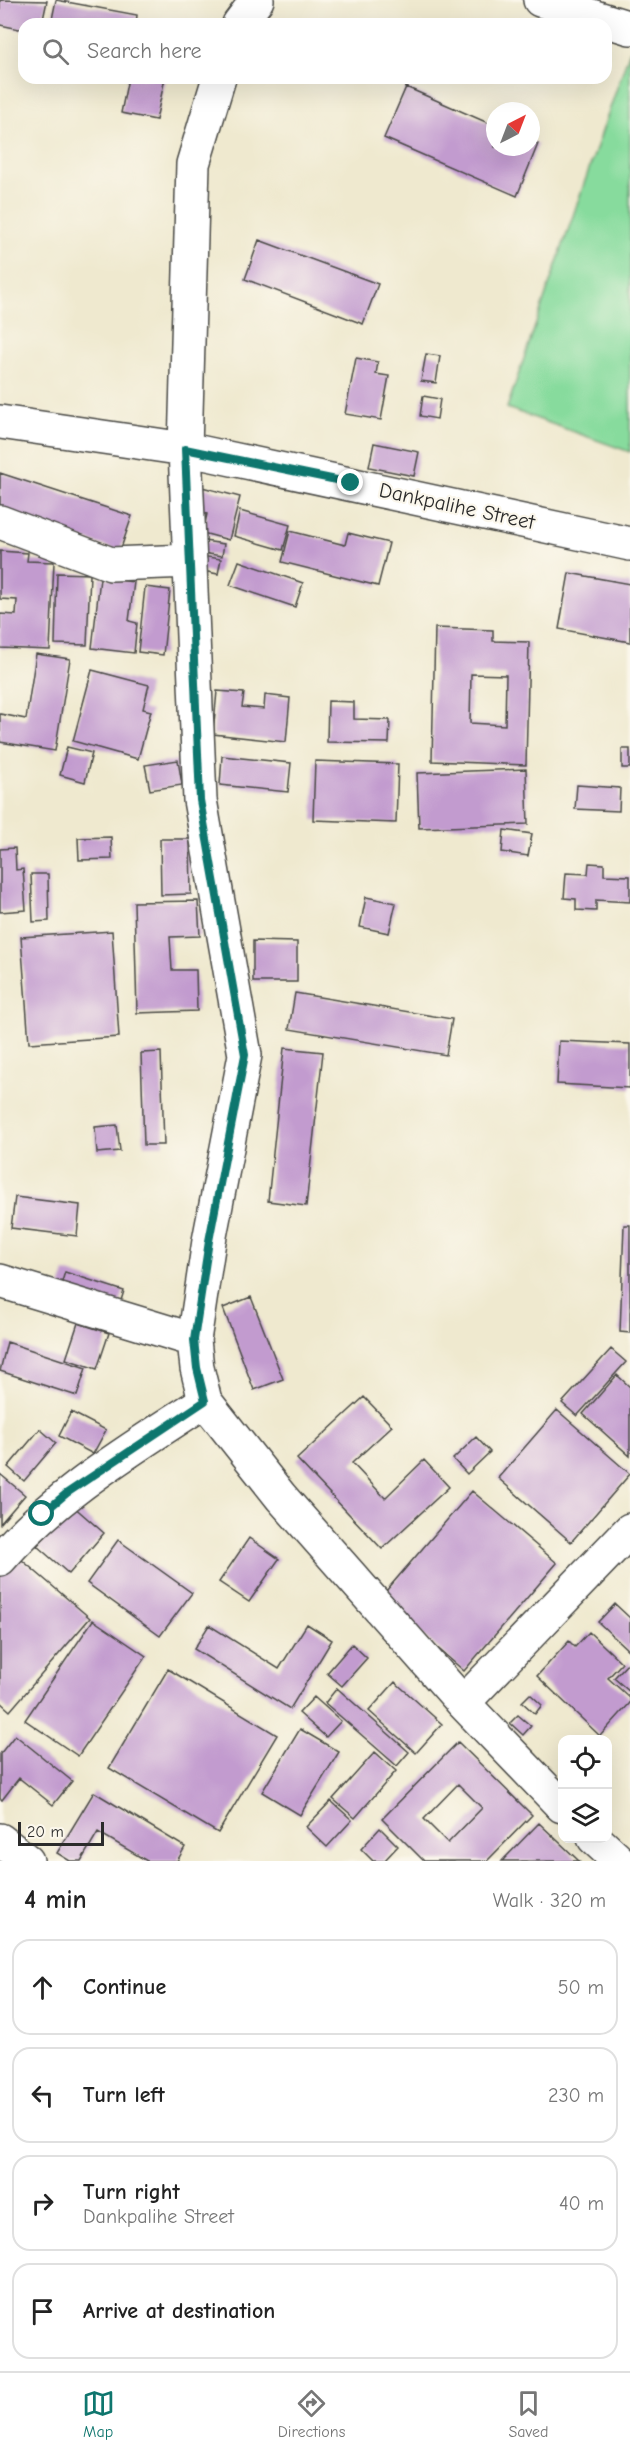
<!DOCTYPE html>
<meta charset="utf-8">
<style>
:root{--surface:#fff;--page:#f2f2f2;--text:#222;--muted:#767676;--line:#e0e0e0;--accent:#0f766e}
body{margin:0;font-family:"Comic Neue",sans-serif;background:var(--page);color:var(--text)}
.controls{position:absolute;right:18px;bottom:18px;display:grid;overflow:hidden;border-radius:12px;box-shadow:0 6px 24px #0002}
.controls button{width:54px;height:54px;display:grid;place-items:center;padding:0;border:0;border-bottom:2px solid var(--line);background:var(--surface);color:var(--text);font:30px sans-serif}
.compass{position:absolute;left:486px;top:102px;width:54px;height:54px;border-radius:50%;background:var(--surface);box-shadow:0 6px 24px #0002;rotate:42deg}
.scale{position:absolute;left:18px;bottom:15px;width:86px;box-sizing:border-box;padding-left:6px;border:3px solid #2b2b2b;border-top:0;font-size:16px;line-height:21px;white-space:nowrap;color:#2b2b2b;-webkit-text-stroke:4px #fbf7ec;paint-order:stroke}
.stop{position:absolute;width:18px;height:18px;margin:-14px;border:4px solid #0f766e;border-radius:50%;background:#fff}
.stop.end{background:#0f766e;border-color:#fff;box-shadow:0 2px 6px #0008}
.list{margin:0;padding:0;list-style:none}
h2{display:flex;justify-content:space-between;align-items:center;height:78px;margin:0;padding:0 24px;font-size:26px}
h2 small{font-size:20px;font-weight:400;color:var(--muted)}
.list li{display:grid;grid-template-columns:39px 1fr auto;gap:18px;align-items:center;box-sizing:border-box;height:96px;margin:0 12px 12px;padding:0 12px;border:2px solid var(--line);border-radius:18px}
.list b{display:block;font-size:22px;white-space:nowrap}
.list p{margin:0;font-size:20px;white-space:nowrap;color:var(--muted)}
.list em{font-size:20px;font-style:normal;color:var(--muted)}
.icon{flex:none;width:33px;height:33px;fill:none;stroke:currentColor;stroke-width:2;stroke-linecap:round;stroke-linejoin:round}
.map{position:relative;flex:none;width:630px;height:1861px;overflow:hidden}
.search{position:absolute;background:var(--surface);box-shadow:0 6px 24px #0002;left:18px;right:18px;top:18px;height:66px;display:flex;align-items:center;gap:15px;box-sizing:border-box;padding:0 21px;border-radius:18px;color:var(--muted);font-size:22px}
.sheet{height:510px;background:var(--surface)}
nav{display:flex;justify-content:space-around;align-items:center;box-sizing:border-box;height:84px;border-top:2px solid var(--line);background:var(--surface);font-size:16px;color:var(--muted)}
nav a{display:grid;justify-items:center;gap:3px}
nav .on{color:var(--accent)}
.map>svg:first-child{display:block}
.green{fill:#87db9d;stroke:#598364;stroke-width:1.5}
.building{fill:#c29bcf;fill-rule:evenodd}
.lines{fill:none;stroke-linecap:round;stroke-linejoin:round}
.minor-casing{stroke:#484844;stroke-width:36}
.minor{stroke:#fff;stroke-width:33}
.route{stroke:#0f766e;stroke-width:8}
.labels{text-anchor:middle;stroke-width:4.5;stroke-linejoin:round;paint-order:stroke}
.street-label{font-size:21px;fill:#2b2b2b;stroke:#fbf7ec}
</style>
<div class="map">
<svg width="630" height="1861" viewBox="0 0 630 1861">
<rect width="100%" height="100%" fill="#fbf7ec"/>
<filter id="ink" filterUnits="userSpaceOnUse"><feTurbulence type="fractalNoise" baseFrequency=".0167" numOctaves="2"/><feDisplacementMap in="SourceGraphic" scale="12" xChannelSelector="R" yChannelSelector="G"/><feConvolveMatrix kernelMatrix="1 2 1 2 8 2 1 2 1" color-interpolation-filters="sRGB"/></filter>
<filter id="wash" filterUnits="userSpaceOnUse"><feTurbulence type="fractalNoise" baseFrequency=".008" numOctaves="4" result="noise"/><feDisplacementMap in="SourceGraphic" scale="24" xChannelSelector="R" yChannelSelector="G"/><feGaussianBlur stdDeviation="1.35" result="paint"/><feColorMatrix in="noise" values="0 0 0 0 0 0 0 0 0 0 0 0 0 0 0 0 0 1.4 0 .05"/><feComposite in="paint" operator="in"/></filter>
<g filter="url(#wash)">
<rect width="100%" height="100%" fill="#efe9cf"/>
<path class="green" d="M630,50V452L507,408Z"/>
<g id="blocks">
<path class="building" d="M0,0L47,1L42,24H24V30L0,25Z
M56,0L137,15L136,24H51Z
M128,78H165L156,120L121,113Z
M406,87L495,126V147H531V141L538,144L517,196L384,138Z
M259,240L378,284L363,324L245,279Z
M426,354L440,356L436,383L421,381Z
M356,358L378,362L376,374L389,376L381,420L345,414Z
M423,396L440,399L437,419L420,416Z
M374,443L419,452L414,476L369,467Z
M0,473L132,516L120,551L0,512Z
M202,487L240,497L229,540L203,533L207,514L196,510Z
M240,511L290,525L283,550L234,536Z
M290,531L345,545L348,533L389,543L378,586L282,562Z
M204,541L224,544L222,556L202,553Z
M0,551L28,553L27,561L54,562L50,650L0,648V614L16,615L17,600L0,599Z
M201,556L221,559L218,574L198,570Z
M239,561L303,583L295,607L230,585Z
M57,573L90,574L87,645L55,644Z
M569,573L630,584V642L559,629Z
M100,578L134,582L129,621L137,623L134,653L92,648Z
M145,587L170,590L163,655L138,652Z
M435,628L493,630V641L529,642L526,765L432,761ZM471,674L506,675L505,725L470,723Z
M36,654L70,659L55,751L0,742V714L26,719Z
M92,670L149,685L143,709L151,711L138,759L73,741Z
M217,691L244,693L242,707L264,709L265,695L290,698L286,742L213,734Z
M328,701L354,702V719L390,720L389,743L327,742Z
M67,747L92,753L85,782L60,775Z
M622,749H630V768H622Z
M222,756L291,763L288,792L220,785Z
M178,760L182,785L150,790L145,765Z
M315,761L398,764L396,823L313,820Z
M526,769L528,824L419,828L417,773Z
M577,785L620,788L619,811L575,809Z
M504,830L532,834L528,856L502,852Z
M111,837L112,859L79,860L78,838Z
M160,839H190L191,894L161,895Z
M15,848L16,870L23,869L26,910L0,912V849Z
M589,863L604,864V875L630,876V902L596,900V911L576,910V899L564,898L566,873L588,874Z
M31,874H48L49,921L33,922Z
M366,897L396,903L389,933L360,927Z
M198,901L200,936L170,937L172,970H196L197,1011L137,1013L134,902Z
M112,931L119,1037L29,1043L21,937Z
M253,941L297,942V982H253Z
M295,993L452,1019L446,1055L289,1029Z
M559,1041L630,1044V1088L557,1084Z
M284,1048L323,1052L306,1206L268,1201Z
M161,1052L164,1145H144L141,1053Z
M117,1125L120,1151L97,1153L95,1127Z
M15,1197L80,1205L77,1236L11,1228Z
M624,1225H630V1333L620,1332Z
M65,1272L124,1291L117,1313L58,1294Z
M251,1297L283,1379L254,1390L223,1308Z
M78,1323L109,1333L97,1369L66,1359Z
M7,1342L86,1368L77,1396L0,1371Z
M611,1349L626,1362L577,1416L562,1403Z
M617,1375L630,1387V1456L583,1414Z
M364,1397L392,1426L352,1463L385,1498L424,1460L449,1487L382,1549L297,1459Z
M557,1410L630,1474L571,1542L498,1478Z
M71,1412L106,1430L93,1454L59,1436Z
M40,1429L56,1443L24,1481L8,1467Z
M476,1437L490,1452L467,1474L453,1459Z
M0,1474L25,1495L0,1524Z
M472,1491L557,1563L464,1671L380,1598Z
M72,1505L104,1533L69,1574L37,1546Z
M249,1538L279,1559L249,1602L219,1582Z
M118,1540L192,1593L160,1636L87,1583Z
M16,1555L90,1618L10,1711L0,1702V1573Z
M615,1604L630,1618V1652L598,1622Z
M93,1620L146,1656L78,1756L25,1720Z
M307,1624L332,1640L290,1709L194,1649L209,1625L279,1669Z
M589,1632L622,1663L608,1678L630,1698V1703L600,1736L537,1676L569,1641L575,1647Z
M352,1644L367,1658L342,1686L327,1673Z
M630,1661V1692L614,1678Z
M168,1669L277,1735L218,1833L109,1768Z
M395,1682L442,1724L416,1753L369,1711Z
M337,1688L409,1752L397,1766L325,1703Z
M530,1694L542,1705L535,1714L522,1702Z
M314,1697L341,1721L326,1737L299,1713Z
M518,1715L531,1726L523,1735L510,1723Z
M300,1729L339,1752L300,1815L262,1792Z
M15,1735L72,1781L53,1805L19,1778L2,1800L0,1798V1754Z
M458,1742L532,1815L487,1861H424L382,1819ZM458,1784L482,1808L448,1843L424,1819Z
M375,1752L396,1771L355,1818L333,1799Z
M94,1792L185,1847L177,1861H147L98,1832L81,1861H70L57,1853Z
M331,1801L352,1820L327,1847L306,1827Z
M539,1823L579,1861H502Z
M380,1828L398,1846L384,1861H373L361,1849Z"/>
</g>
</g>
<g filter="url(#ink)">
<use href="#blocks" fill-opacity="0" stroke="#484844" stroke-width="1.5"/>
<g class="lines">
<g class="minor-casing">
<path id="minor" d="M540,0L630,28
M239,24L257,0
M219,78L193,164L185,449L200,800L245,1055L209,1241L194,1340L197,1368L205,1401L281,1497L463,1703L562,1806
M0,422L185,449L630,544
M0,522L111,564L190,561
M0,1281L194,1340
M0,1559C57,1493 132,1449 205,1401
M463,1703L630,1530
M594,1838L619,1861
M0,1840L27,1861"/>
</g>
<use href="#minor" class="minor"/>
</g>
</g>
<g class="lines" filter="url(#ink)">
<path class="route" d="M42,1514L67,1493L205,1401L197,1368L194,1340L209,1241L245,1055L200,800L185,449L351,483"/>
</g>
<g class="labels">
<g class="street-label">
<text transform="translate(457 506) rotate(12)" y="7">Dankpalihe Street</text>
</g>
</g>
</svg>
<div class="controls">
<button><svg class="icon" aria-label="locate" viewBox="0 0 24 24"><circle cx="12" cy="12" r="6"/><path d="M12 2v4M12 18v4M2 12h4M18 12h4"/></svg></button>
<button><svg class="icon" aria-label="layers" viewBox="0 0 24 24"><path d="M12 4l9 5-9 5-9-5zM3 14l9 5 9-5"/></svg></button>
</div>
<svg class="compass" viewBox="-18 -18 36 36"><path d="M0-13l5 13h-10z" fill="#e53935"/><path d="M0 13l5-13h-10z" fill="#767676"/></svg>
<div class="scale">20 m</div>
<div class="stop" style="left:42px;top:1514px"></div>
<div class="stop end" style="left:351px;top:483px"></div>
<div class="search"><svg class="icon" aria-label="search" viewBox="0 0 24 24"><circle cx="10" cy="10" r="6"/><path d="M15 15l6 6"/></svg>Search here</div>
</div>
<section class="sheet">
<h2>4 min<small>Walk · 320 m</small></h2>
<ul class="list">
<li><svg class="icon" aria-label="ahead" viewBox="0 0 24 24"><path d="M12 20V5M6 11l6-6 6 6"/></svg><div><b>Continue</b></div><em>50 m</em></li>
<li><svg class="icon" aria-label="left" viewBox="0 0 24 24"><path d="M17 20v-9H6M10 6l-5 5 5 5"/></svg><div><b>Turn left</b></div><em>230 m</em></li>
<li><svg class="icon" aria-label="right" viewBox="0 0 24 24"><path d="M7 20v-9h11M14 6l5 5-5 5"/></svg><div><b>Turn right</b><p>Dankpalihe Street</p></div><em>40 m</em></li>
<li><svg class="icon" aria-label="arrive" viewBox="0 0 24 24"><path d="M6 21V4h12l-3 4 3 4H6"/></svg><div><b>Arrive at destination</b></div></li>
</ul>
</section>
<nav>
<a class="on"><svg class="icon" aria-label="map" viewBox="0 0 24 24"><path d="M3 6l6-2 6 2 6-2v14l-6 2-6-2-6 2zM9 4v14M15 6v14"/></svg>Map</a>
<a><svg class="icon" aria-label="directions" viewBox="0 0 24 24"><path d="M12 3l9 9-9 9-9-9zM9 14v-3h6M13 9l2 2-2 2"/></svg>Directions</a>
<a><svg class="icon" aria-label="saved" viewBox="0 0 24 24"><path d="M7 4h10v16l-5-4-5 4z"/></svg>Saved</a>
</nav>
